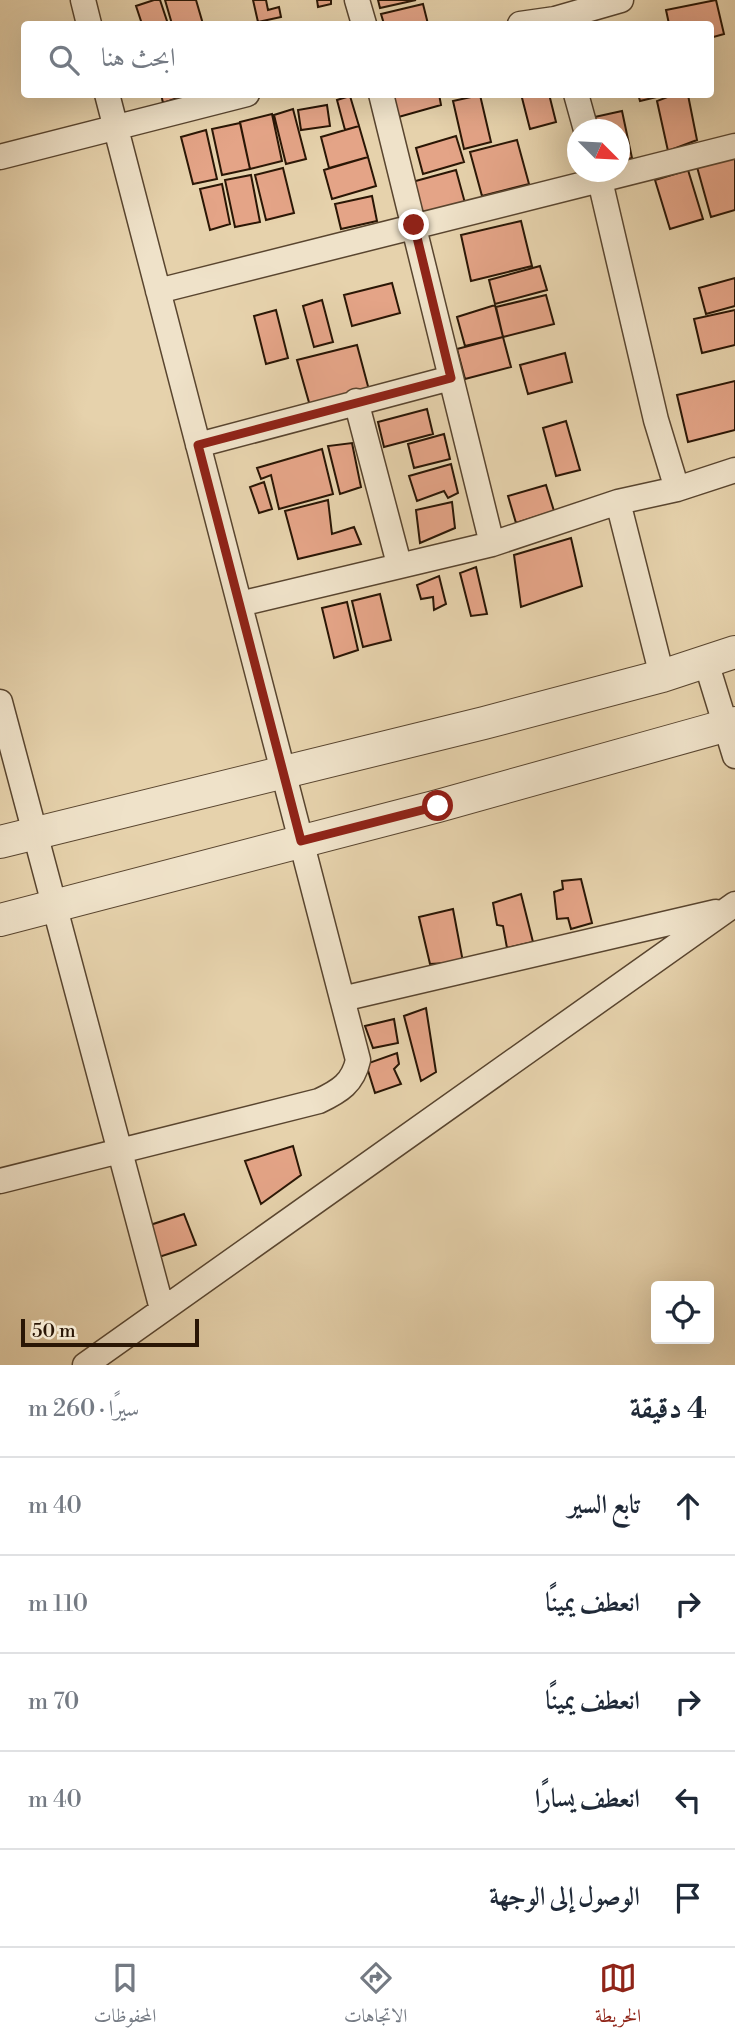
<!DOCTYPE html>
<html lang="ar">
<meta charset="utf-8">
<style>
:root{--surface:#fff;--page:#f2f2f3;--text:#1f2937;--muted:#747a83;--line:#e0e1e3;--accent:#8f2418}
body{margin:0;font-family:"Libre Bodoni",Amiri,serif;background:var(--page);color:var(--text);direction:rtl}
.controls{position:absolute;right:21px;bottom:21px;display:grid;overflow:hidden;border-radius:7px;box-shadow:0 7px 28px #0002}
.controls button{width:63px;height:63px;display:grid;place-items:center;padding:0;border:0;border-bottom:2px solid var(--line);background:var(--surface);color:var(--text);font:35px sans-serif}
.compass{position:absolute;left:567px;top:119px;width:63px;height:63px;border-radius:50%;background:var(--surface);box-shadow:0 7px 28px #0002;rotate:114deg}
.scale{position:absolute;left:21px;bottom:18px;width:178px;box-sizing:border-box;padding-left:7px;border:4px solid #2a1605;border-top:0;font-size:19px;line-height:24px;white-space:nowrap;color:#2a1605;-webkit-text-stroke:5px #efe2c9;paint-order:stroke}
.stop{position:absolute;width:21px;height:21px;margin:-16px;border:5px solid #8f2418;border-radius:50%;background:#fff}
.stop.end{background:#8f2418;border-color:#fff;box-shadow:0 2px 7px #0008}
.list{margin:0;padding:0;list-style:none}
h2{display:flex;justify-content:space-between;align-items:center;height:91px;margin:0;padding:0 28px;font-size:30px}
h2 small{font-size:23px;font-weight:400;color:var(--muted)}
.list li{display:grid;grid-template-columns:46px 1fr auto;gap:21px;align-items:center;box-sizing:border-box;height:98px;padding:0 28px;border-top:2px solid var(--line)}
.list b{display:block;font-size:26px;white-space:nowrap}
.list em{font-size:23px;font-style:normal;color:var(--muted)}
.icon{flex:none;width:38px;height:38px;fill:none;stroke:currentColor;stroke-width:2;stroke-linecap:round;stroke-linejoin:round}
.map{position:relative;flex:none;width:735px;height:1365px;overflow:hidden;direction:ltr}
.search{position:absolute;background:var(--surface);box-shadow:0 7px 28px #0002;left:21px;right:21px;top:21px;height:77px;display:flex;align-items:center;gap:18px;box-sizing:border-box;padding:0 24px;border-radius:7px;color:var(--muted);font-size:26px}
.sheet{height:581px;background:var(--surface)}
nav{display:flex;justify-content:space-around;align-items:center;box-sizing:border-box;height:98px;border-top:2px solid var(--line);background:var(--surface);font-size:19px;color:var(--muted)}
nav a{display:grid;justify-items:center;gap:4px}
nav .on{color:var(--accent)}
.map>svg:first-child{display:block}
.building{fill:#e4a487;stroke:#2a1605;stroke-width:2}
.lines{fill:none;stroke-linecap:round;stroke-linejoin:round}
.minor-casing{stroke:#59452f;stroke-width:27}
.tertiary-casing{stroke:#59452f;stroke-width:34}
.minor{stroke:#efe2c9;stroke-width:24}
.tertiary{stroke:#efe2c9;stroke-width:32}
.route{stroke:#8f2418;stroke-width:9}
</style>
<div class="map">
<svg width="735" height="1365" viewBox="0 0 735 1365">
<rect width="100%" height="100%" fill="#e6d2ac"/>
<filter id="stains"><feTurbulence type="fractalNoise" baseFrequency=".00286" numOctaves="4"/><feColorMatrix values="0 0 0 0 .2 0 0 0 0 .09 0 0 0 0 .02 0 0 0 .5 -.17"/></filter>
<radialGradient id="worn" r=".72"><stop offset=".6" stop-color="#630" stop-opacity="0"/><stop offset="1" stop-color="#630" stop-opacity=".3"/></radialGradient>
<path class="building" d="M154,0H160L168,24H142L136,6Z
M165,0H196L203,24H172Z
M253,0H266L268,10L279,7L281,17L258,22Z
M317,0H331V4L318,7Z
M378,0H416L380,8Z
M716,0L724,34L710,38V24H669L666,10Z
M423,4L428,24H384L381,14Z
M161,94H189L163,103Z
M389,94H439L441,105L395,118Z
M521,94H549L556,122L530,129Z
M638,94H669L640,101Z
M675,94L688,95L697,140L668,151L657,101Z
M480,95L491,142L464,149L453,101Z
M350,96L359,126L345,130L337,100Z
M327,105L330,126L301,130L298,110Z
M293,109L306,159L286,164L274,115Z
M622,111L632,158L620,161V130H592L590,118Z
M272,114L282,161L250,169L240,122Z
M240,123L250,169L222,175L212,129Z
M359,126L368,157L329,168L321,137Z
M206,130L217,179L193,184L181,137Z
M456,136L464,162L423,174L416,148Z
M517,140L529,184L482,196L470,152Z
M368,157L376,186L332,199L324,170Z
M735,157V210L711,217L697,167Z
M283,168L294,213L266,220L255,175Z
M456,170L465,203L421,215L412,182Z
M688,170L703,219L670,229L655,180Z
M251,175L260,222L235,227L225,180Z
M222,184L230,224L210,230L200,189Z
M372,196L377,221L341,229L335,204Z
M521,221L532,266L471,281L461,235Z
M540,266L547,290L495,304L489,280Z
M735,278V306L706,314L699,288Z
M392,283L400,313L352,326L344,295Z
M546,295L554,324L503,337L496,307Z
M322,300L333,342L314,347L303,306Z
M495,305L503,337L465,346L457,317Z
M276,310L288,358L266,364L254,316Z
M735,310V345L702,353L694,319Z
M503,337L511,367L465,379L457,349Z
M357,345L369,390L310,406L297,360Z
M565,353L572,382L528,394L520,365Z
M735,381V430L688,442L677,395Z
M427,409L433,434L384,447L378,422Z
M566,421L580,470L556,476L543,428Z
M444,434L450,459L414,468L408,444Z
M352,443L361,487L340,494L328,446Z
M322,449L333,494L279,509L271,475L261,479L257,468Z
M451,464L458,493L448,498L444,491L417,501L409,476Z
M264,482L272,509L259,513L250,487Z
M546,485L554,511L516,523L508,496Z
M328,500L332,534L354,527L361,544L298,559L285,511Z
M452,502L455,528L420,543L416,510Z
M571,538L582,586L521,607L514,555Z
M476,567L487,614L471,616L460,573Z
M439,576L446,604L434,610L433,597L421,599L417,585Z
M380,594L391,640L363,647L352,601Z
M347,602L358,650L334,658L322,608Z
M581,879L592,923L571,929L568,918L557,919L554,892L563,889L562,881Z
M521,894L533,942L507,948L503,926L497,925L493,903Z
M453,909L463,962L430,964L419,917Z
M426,1008L436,1072L421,1081L404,1016Z
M394,1019L398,1043L373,1048L365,1026Z
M397,1053L399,1064L394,1069L401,1084L375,1093L366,1064Z
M293,1146L301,1175L261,1204L245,1161Z
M184,1214L196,1245L156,1258L147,1226Z"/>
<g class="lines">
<g class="minor-casing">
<path id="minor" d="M83,0L89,24
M357,0L364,24
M520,24L555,19L621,0
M381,94L492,544
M576,94L586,130
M0,157L247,94
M598,172L656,420L677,489
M158,291L735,146
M356,401L399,564
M198,445L451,378
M618,502L662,676
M240,604L492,544L618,502L677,489L735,470
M706,662L735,756
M0,702L162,1309
M342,999L716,912
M0,1181L319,1101C340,1091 353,1083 358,1060L107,94
M85,1365L735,904"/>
</g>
<g class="tertiary-casing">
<path id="tertiary" d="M0,842L484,723L662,676L735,652
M0,920L438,806L735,723"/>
</g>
<use href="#minor" class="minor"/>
<use href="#tertiary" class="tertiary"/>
</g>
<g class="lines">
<path class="route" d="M414,225L451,378L198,445L301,841L438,806"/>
</g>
<rect width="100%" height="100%" filter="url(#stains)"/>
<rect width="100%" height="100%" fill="url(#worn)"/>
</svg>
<div class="controls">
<button><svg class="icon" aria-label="locate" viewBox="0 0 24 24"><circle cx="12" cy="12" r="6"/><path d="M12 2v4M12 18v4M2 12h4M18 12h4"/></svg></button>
</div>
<svg class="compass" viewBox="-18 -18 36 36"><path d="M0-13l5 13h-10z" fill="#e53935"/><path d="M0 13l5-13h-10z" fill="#747a83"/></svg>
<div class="scale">50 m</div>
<div class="stop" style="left:438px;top:806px"></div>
<div class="stop end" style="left:414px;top:225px"></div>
<div class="search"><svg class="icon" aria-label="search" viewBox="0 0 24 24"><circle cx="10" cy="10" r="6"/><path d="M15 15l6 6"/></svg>ابحث هنا</div>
</div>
<section class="sheet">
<h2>4 دقيقة<small>سيرًا · 260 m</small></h2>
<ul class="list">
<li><svg class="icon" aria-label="ahead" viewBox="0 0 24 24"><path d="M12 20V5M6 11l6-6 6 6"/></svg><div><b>تابع السير</b></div><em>40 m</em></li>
<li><svg class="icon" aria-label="right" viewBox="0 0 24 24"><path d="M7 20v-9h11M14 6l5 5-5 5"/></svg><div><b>انعطف يمينًا</b></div><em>110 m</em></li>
<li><svg class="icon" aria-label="right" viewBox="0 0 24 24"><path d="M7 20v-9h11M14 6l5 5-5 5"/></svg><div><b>انعطف يمينًا</b></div><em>70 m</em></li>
<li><svg class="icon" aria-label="left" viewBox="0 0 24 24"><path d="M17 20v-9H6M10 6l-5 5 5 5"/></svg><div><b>انعطف يسارًا</b></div><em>40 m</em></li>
<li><svg class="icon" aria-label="arrive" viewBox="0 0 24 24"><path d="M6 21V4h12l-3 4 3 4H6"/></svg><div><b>الوصول إلى الوجهة</b></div></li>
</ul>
</section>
<nav>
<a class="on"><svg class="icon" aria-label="map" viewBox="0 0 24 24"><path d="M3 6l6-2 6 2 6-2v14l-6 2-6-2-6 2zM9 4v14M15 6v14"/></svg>الخريطة</a>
<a><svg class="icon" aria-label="directions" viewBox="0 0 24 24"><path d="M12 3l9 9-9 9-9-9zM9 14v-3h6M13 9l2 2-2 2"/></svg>الاتجاهات</a>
<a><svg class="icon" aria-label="saved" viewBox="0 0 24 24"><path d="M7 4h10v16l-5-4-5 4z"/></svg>المحفوظات</a>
</nav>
